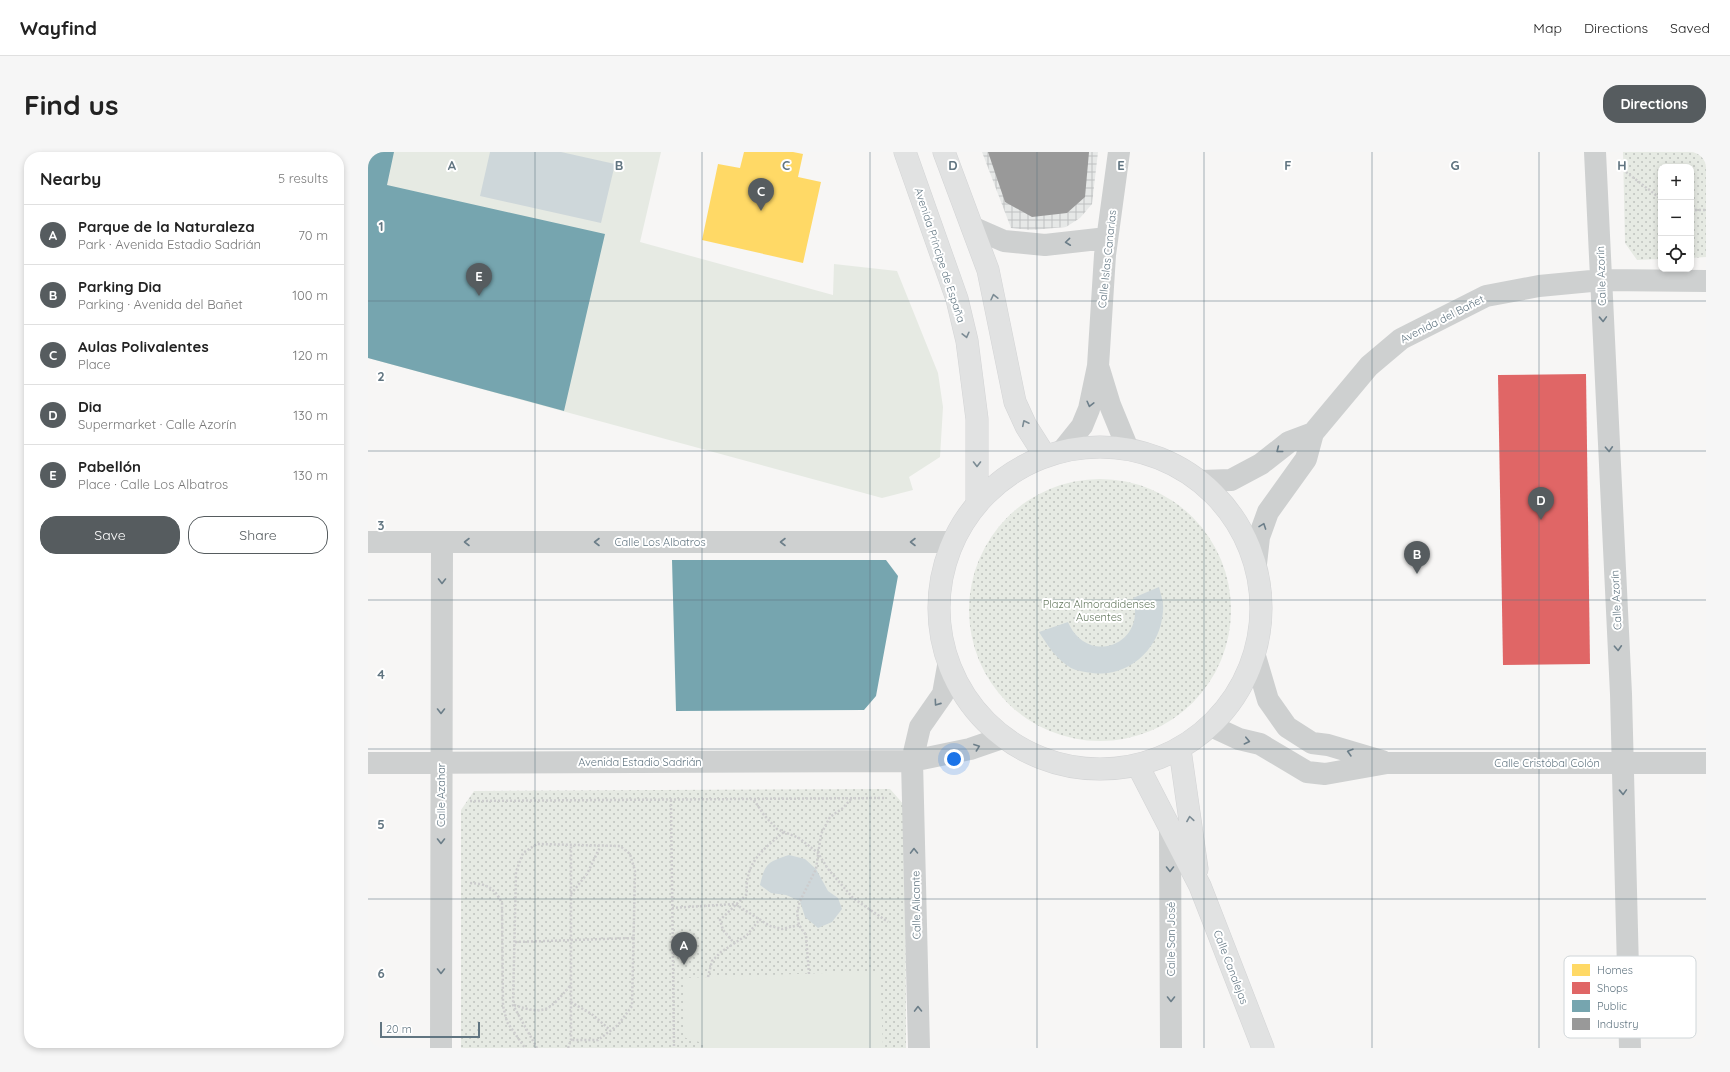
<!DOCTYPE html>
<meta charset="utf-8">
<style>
:root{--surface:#fff;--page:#f6f6f6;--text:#222;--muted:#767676;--line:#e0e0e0;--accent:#565c5f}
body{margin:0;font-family:Quicksand,sans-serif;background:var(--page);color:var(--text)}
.controls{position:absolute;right:12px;top:12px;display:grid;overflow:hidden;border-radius:8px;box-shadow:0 2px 6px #0003}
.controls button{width:36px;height:36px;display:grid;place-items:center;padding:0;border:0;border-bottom:1px solid var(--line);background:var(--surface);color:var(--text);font:20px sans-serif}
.scale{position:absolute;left:12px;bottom:10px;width:100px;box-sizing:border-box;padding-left:4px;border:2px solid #617581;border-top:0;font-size:11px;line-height:14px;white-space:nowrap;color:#617581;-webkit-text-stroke:3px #fff;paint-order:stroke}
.you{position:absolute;left:586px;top:607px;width:14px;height:14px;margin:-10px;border:3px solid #fff;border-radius:50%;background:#1a73e8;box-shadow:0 0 0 6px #1a73e833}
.badge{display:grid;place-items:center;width:26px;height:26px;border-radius:50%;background:var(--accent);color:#fff;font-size:13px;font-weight:700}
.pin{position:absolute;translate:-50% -33px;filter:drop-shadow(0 1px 2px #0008)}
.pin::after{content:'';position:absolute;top:21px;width:14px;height:12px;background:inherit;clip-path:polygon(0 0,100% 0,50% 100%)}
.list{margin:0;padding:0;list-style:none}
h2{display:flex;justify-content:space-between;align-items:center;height:52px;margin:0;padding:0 16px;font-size:17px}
h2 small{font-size:13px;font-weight:400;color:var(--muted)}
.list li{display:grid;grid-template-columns:26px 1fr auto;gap:12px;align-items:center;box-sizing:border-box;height:60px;padding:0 16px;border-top:1px solid var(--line)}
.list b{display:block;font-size:15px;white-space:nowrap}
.list p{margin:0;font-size:13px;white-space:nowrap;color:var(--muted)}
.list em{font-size:13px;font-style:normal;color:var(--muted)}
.actions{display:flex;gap:8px;padding:12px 16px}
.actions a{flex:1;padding:9px 0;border:1px solid var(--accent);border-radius:16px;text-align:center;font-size:14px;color:var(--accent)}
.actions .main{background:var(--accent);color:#fff}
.icon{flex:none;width:22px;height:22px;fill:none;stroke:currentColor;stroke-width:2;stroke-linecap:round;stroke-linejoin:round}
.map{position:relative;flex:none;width:1338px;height:896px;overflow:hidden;border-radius:16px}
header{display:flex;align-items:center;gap:24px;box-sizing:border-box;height:56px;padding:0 20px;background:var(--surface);border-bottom:1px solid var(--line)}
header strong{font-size:19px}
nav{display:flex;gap:22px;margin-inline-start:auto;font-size:14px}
.intro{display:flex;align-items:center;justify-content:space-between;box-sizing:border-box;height:96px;padding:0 24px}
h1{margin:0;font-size:28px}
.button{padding:10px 18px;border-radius:16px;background:var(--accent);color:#fff;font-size:14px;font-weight:700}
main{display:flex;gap:24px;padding:0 24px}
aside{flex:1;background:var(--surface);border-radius:16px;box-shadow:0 2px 6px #0003}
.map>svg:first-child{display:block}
.industrial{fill:url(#industrial-grid)}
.green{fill:url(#green-dots)}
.pitch{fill:#e6eae3}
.water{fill:#ced7da}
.homes{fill:#ffd966}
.shops{fill:#e06666}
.public{fill:#76a5af}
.industry{fill:#999}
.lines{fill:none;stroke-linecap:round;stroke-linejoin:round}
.secondary-casing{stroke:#d3d4d5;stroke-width:23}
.path{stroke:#cccccd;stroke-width:2.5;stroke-dasharray:2 2;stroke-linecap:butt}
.street{stroke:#ced0d0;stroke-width:22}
.secondary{stroke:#e1e2e2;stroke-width:22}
.oneway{stroke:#6c7e89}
.oneway2{stroke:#7b8b94}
.grid{fill:none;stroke:#617581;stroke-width:1;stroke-opacity:0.55}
.labels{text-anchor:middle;stroke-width:4;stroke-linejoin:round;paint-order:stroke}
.street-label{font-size:11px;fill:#617581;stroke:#fff}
.park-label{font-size:11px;fill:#667960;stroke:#fff}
.key{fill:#fff;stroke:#d0d6d9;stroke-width:1}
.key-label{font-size:11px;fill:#617581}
.grid-label{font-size:13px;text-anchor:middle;font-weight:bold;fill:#617581;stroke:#fff;stroke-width:4;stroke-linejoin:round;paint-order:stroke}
</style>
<header>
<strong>Wayfind</strong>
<nav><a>Map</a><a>Directions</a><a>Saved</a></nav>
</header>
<div class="intro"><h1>Find us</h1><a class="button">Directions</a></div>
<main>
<aside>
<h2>Nearby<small>5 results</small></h2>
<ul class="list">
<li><span class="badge">A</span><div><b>Parque de la Naturaleza</b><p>Park · Avenida Estadio Sadrián</p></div><em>70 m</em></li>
<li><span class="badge">B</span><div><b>Parking Dia</b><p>Parking · Avenida del Bañet</p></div><em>100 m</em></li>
<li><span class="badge">C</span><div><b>Aulas Polivalentes</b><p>Place</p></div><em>120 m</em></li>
<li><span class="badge">D</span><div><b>Dia</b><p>Supermarket · Calle Azorín</p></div><em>130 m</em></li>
<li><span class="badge">E</span><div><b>Pabellón</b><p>Place · Calle Los Albatros</p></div><em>130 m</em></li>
</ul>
<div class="actions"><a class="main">Save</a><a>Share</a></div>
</aside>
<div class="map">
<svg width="1338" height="896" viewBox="0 0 1338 896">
<defs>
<pattern id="industrial-grid" width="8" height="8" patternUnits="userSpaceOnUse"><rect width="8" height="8" fill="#e6e8e7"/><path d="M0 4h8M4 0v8" fill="none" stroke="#bec1c1"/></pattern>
<pattern id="green-dots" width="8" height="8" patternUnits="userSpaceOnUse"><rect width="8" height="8" fill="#e6eae3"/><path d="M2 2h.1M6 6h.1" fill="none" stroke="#bec2bd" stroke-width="1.8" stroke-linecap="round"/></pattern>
</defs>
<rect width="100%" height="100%" fill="#f7f6f5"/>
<path class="industrial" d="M614,0H730L724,52L712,66L698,75L663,78L643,76Z"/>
<path class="green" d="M1255,0H1338V105L1323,106V15H1293V107L1269,108L1257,91Z
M601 458a131 131 0 1 1 262 0a131 131 0 1 1-262 0Z
M522,637L537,654L538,896H93V658L106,639Z"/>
<path class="pitch" d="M0,0H293L272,90L465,143L466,112L529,119L570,221L575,255L572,305L541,325L545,338L514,346L0,206Z
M512,819L515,896H341L331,890L315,885V826Z"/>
<path class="water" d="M122,0H193L247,12L233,71L112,44Z
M791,435C793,443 796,451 795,459C793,496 761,526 724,521C717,520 709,519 703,516C688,507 680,494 671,480L700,470C719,515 779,493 765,446Z
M421,703L437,707L448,717L460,739L470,746L474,757L464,770L450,776L437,765L432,749L418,743L403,741L392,733C397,711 400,710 421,703Z"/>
<path class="homes" d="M376,0H425L435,2L430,25L453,30L435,111L334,88L350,12L372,16Z"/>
<path class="shops" d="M1218,222L1222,512L1135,513L1130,223Z"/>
<path class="public" d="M0,0H26L19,33L237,82L196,259L0,206Z
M304,408H518L530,424L508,544L496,558L308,559Z"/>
<path class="industry" d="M620,0H721L717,45L699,61L664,65L637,50Z"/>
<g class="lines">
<g class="secondary-casing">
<path id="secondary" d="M537,0L589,147L599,189L609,267V351
M576,0L620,118L647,250L658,274L677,304
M571 456a161 161 0 1 1 322 0a161 161 0 1 1-322 0Z
M812,598L829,717
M770,614L832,734L895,896"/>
</g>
<path class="path" d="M1258,20L1293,47
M1323,58H1338
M303,648L306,896
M386,648L396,663L409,677L431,686L450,701L460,717L485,746L520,770
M102,649L517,646
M102,731C120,732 126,736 134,751L135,854L139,870L157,896
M203,742L219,722L232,695
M304,756L367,752L402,774L414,777L431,773
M147,790L266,786
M367,792L355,778L352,768L379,742C376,712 394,698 416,680
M441,822L438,783L431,773L429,761L432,749L448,717L453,682L462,665L475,656L483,647
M340,825L344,809L353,800L379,783L392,767
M203,850L225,863L242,878
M146,853C178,864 181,858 202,834
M169,896L145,853L148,720L155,701L169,692L252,694L262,702L267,719L264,854L250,873L230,888H203
M200,896L203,888V694"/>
<path class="street" d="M1227,0L1253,542L1262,896
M604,75L636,89L677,93L739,86
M731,217L742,253L760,297
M694,299L714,274L721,257L730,214L737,103L751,0
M833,329L863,328L893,312L921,290L945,281
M0,390H584
M888,412L891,385L900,360L938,307L945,281L1001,214L1033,187L1118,144L1171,134L1234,128L1338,129
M887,504L900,548L919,575L944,591L960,593L1014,609
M843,574L871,587L892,592L939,620L957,622L1019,611H1338
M0,611L544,609L602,597L634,586
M802,678L803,896
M73,896L74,390
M551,896L544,609L552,575L575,542L580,514"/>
<use href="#secondary" class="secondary"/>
</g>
<defs><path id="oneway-chevron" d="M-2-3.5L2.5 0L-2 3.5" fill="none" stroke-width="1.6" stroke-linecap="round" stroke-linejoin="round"/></defs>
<g class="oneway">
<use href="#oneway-chevron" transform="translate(700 90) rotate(174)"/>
<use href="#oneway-chevron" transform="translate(1235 167) rotate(88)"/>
<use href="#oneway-chevron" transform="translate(722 252) rotate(104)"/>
<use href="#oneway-chevron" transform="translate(1241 297) rotate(87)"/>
<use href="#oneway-chevron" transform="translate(911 298) rotate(142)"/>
<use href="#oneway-chevron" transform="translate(895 374) rotate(-70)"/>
<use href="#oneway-chevron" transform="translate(99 390) rotate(-180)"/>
<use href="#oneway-chevron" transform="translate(229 390) rotate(-180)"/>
<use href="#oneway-chevron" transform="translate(415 390) rotate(-180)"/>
<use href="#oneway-chevron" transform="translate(545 390) rotate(-180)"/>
<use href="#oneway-chevron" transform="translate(74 429) rotate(90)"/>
<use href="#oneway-chevron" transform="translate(1250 496) rotate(87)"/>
<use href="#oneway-chevron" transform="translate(569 551) rotate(125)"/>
<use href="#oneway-chevron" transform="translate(73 559) rotate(90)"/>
<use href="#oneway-chevron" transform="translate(879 589) rotate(13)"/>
<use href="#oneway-chevron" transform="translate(609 595) rotate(-20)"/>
<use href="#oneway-chevron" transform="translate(982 600) rotate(-164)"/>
<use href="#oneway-chevron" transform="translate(1255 640) rotate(88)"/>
<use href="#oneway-chevron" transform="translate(73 689) rotate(90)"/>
<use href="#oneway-chevron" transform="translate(546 699) rotate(-91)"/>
<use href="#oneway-chevron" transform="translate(802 717) rotate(90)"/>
<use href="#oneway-chevron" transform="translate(73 819) rotate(90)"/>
<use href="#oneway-chevron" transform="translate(803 847) rotate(90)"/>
<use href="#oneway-chevron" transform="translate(550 857) rotate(-91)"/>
</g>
<g class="oneway2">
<use href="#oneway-chevron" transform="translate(626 145) rotate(-103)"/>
<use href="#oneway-chevron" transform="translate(598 183) rotate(76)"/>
<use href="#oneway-chevron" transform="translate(657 271) rotate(-116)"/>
<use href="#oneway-chevron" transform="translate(609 312) rotate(90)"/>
<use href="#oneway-chevron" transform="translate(822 667) rotate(-99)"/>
</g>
<path class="grid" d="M167,0V896M334,0V896M502,0V896M669,0V896M836,0V896M1004,0V896M1171,0V896M0,149H1338M0,299H1338M0,448H1338M0,597H1338M0,747H1338"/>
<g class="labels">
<g class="street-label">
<text transform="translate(572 103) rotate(72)" y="4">Avenida Príncipe de España</text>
<text transform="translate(739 107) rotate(-84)" y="4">Calle Islas Canarias</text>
<text transform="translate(1233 124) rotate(-92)" y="4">Calle Azorín</text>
<text transform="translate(1074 167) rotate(-27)" y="4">Avenida del Bañet</text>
<text x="292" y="394">Calle Los Albatros</text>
<text transform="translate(1248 448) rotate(-93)" y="4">Calle Azorín</text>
<text x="272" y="614">Avenida Estadio Sadrián</text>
<text x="1179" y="615">Calle Cristóbal Colón</text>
<text transform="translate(73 643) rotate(-90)" y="4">Calle Azahar</text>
<text transform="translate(548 753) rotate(-91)" y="4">Calle Alicante</text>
<text transform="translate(803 787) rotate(-90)" y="4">Calle San José</text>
<text transform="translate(863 815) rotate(69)" y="4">Calle Canalejas</text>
</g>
<g class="park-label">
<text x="731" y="456">Plaza Almoradidenses<tspan x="731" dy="13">Ausentes</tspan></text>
</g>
</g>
<rect x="1196" y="804" width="132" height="82" rx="6" class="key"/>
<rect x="1204" y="812" width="18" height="12" fill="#ffd966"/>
<rect x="1204" y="830" width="18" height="12" fill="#e06666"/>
<rect x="1204" y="848" width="18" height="12" fill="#76a5af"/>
<rect x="1204" y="866" width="18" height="12" fill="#999"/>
<g class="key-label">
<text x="1229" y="822">Homes</text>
<text x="1229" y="840">Shops</text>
<text x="1229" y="858">Public</text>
<text x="1229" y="876">Industry</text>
</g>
<g class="grid-label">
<text x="84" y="18">A</text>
<text x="251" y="18">B</text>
<text x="418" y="18">C</text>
<text x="585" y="18">D</text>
<text x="753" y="18">E</text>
<text x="920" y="18">F</text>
<text x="1087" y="18">G</text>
<text x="1254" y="18">H</text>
<text x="13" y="79">1</text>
<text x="13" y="229">2</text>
<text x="13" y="378">3</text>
<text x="13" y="527">4</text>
<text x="13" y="677">5</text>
<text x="13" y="826">6</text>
</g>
</svg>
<div class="controls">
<button>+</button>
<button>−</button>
<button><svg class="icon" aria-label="locate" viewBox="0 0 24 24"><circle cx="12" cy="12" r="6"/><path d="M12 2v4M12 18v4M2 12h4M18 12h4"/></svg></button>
</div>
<div class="scale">20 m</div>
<div class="you"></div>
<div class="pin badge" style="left:316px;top:813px">A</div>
<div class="pin badge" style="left:1049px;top:422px">B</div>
<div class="pin badge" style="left:393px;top:59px">C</div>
<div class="pin badge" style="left:1173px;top:368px">D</div>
<div class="pin badge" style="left:111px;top:144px">E</div>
</div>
</main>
